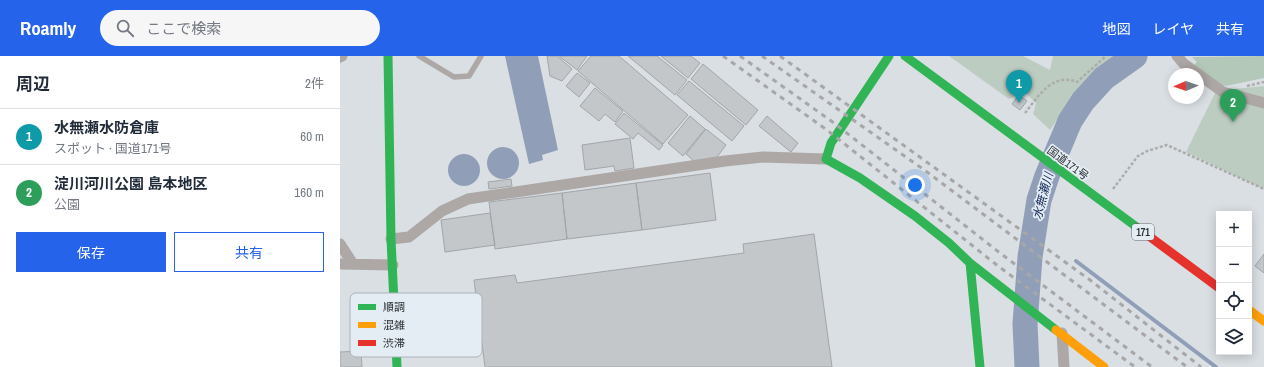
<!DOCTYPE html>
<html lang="ja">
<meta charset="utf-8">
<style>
:root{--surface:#fff;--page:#f6f6f7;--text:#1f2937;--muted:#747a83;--line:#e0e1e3;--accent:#2563eb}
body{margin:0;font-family:"Archivo Narrow","Noto Sans JP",sans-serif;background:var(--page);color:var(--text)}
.controls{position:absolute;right:12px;bottom:12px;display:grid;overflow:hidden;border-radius:0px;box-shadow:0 2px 10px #0003}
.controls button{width:36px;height:36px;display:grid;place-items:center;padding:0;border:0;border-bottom:1px solid var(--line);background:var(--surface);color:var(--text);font:20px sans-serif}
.compass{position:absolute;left:828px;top:12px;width:36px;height:36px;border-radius:50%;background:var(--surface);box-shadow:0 2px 10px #0003;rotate:268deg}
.you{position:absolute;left:575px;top:129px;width:14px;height:14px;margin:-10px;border:3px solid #fff;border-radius:50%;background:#1a73e8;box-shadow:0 0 0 6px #1a73e833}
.badge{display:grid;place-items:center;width:26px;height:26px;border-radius:50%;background:var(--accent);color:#fff;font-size:13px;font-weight:700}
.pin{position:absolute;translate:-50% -33px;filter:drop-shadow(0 1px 2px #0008)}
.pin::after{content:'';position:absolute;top:21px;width:14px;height:12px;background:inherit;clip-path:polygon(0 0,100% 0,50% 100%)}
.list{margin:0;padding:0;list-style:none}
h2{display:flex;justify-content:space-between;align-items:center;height:52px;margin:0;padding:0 16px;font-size:17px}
h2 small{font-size:13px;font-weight:400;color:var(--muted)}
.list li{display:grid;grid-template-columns:26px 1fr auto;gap:12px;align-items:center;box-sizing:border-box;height:56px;padding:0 16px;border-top:1px solid var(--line)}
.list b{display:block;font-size:15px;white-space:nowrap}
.list p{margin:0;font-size:13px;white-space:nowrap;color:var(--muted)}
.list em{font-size:13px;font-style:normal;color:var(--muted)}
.actions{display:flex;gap:8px;padding:12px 16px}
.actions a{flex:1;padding:9px 0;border:1px solid var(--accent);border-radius:0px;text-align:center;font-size:14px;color:var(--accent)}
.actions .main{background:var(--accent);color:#fff}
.icon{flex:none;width:22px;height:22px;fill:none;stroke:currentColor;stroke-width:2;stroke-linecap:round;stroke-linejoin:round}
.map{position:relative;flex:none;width:924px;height:311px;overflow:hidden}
header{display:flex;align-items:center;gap:24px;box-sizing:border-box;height:56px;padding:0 20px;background:var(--accent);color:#fff}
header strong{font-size:19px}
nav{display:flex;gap:22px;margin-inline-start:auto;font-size:14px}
.search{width:280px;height:36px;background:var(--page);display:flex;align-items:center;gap:10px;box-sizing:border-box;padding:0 14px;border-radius:22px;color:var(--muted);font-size:15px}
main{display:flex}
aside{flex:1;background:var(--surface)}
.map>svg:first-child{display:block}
.green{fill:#bcccc1}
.forest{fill:#b4c8b9}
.water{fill:#909eb8}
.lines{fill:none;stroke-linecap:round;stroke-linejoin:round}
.stream{stroke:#909eb8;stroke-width:4}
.river{stroke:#909eb8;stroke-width:25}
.building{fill:#c3c7ca;stroke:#a2a5a9}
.path{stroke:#adacac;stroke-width:2.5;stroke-dasharray:3 2;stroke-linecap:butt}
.lane{stroke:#ada8a6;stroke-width:5.5}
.street{stroke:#ada8a6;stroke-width:11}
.fast{stroke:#30b455;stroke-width:9}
.slow{stroke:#ff9f0a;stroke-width:9}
.jam{stroke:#e5322d;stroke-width:9}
.rail{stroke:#a7a7a8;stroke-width:3;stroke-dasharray:5 5;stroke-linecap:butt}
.labels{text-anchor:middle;stroke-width:3.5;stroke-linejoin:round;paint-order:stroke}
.shield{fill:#e4edf4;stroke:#62686c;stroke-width:1}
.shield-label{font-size:10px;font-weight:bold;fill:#2b2f31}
.street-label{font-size:11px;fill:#2b2f31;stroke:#e4edf4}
.water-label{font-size:12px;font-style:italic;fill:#152856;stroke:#e4edf4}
.key{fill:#e4edf4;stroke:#acb4ba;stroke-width:1}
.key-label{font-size:11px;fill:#2b2f31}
</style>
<header>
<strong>Roamly</strong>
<div class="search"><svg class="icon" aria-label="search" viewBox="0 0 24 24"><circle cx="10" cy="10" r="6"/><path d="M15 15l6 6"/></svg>ここで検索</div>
<nav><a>地図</a><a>レイヤ</a><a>共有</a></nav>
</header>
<main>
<aside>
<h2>周辺<small>2件</small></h2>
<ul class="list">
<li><span class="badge" style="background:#0f9aa8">1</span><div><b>水無瀬水防倉庫</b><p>スポット · 国道171号</p></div><em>60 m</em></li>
<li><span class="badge" style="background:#2e9e5b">2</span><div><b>淀川河川公園 島本地区</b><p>公園</p></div><em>160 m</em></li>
</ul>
<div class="actions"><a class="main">保存</a><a>共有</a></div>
</aside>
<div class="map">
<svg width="924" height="311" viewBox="0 0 924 311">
<rect width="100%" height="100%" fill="#dadfe4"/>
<path class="green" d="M609,0H683L710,14L713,0H776C748,18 729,47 710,74L693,58L696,47L684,35L669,43Z
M924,30V133L846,96L876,35Z"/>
<path class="forest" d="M924,0V22L886,30L881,29L854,9L857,6L852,1Z"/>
<path class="water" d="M165,0H198L218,94L202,99L203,104L189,108Z
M147 107a16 16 0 1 1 32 0a16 16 0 1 1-32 0Z
M108 114a16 16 0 1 1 32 0a16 16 0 1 1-32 0Z"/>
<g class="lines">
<path class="stream" d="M736,205L876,311"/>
<path class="river" d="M687,311L685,268L690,201L699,144L707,120L730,65L743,45L764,22L795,0"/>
</g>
<path class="building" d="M207,0H217L232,13L222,25L210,20Z
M219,0H247L237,14Z
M251,0H279L348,59L323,88L238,15Z
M288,0H317L347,24L335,39Z
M321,0H351L360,7L348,22Z
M363,8L418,54L406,69L351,23Z
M237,17L250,27L239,41L226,30Z
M349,25L404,70L392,85L337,39Z
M255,32L283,55L275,66L265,58L259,65L240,50Z
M679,39L687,45L680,54L672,48Z
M284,57L323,89L319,94L298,77L293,83L275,68Z
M350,60L365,73L343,100L328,87Z
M427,60L458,87L451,96L419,70Z
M366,73L386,89L377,101L354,105L346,98Z
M290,82L294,112L275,115L274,110L245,114L242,89Z
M370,117L376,164L302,174L296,127Z
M171,123L172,130L149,133L148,126Z
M296,127L302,174L227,183L222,137Z
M222,137L227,183L155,193L149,146Z
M150,157L155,189L105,196L101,164Z
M474,178L492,311H145L134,224L175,219L177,227L404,197L403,188Z
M924,198V217L915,210Z
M21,295L22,311H0V296Z"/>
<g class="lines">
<path class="path" d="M907,30L924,26
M685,57C698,41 712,16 737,26L766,0
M773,133L798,100L807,95L827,89L924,133"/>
<path class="lane" d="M79,0L114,21L129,20L141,0"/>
<path class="street" d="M837,0L844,8L883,36L924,47
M0,1L2,0
M51,183L69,181L102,155L128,143L385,105L423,101L486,103
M0,188L13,208
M0,208L53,209
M722,277L724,311"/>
<path class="fast" d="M48,0L51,183L57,311
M549,0L491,87L486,103L520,122L575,160L609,187L630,207L716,274
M565,0L798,172
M630,207L640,311"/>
<path class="slow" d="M909,254L924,265
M716,274L764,311"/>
<path class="jam" d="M798,172L879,232"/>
<path class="rail" d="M383,0L487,74L658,210L795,311
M400,0L494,67L660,197L812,311
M422,0L583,113L847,311
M440,0L750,224L861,311"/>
</g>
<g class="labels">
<rect class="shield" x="792" y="168" width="22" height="16" rx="3"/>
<g class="shield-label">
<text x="803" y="180">171</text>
</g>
<g class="street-label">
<text transform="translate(728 107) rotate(36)" y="4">国道171号</text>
</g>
<g class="water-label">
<text transform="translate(703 140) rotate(-75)" y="4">水無瀬川</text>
</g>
</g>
<rect x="10" y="237" width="132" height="64" rx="6" class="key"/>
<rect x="18" y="248" width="18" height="6" fill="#30b455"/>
<rect x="18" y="266" width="18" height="6" fill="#ff9f0a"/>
<rect x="18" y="284" width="18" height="6" fill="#e5322d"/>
<g class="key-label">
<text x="43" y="255">順調</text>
<text x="43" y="273">混雑</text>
<text x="43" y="291">渋滞</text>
</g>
</svg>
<div class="controls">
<button>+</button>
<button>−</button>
<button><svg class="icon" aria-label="locate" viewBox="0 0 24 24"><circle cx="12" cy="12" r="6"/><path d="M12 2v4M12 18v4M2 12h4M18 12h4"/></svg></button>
<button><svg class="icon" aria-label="layers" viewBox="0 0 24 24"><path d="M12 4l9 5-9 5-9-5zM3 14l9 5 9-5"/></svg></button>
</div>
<svg class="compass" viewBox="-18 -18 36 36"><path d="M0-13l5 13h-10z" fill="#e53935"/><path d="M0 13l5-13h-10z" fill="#747a83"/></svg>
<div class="you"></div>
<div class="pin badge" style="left:679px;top:47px;background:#0f9aa8">1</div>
<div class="pin badge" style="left:893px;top:66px;background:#2e9e5b">2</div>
</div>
</main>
